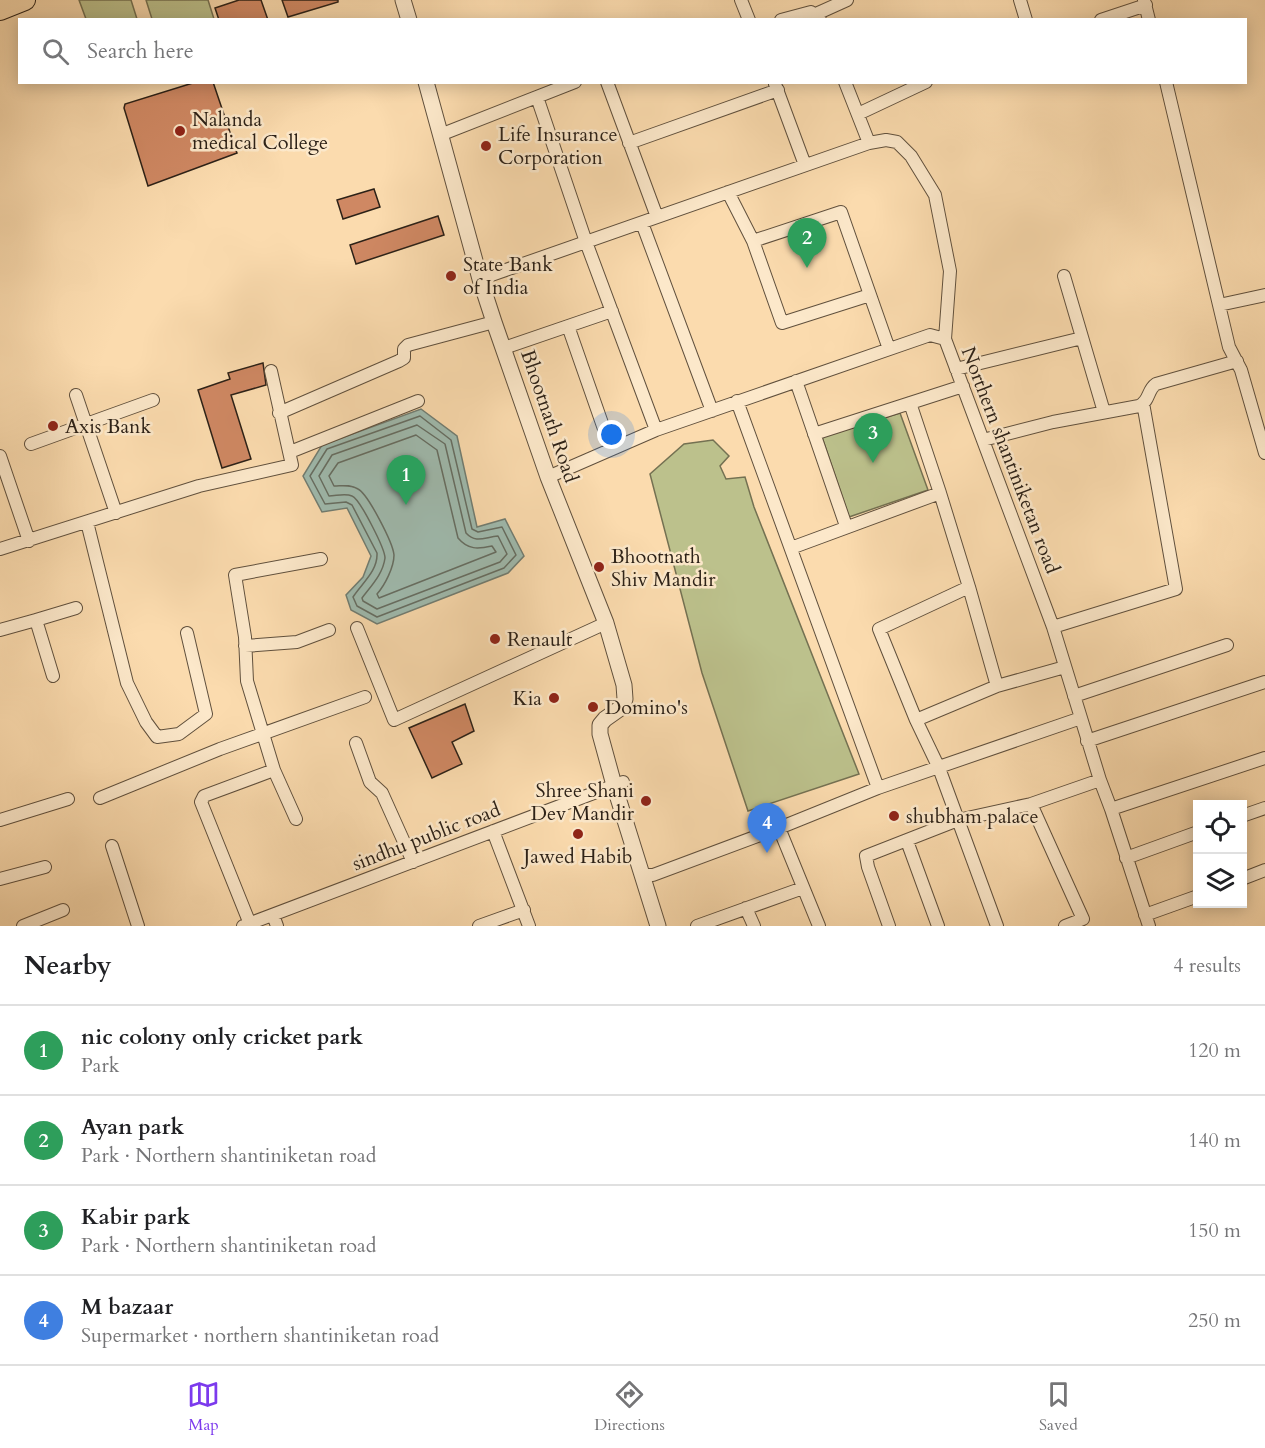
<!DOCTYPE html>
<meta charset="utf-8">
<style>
:root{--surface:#fff;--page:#f6f6f6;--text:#202124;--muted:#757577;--line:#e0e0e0;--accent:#7c3aed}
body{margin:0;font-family:Cardo,serif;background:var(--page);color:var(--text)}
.controls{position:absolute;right:18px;bottom:18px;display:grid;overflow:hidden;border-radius:0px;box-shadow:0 3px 15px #0003}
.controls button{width:54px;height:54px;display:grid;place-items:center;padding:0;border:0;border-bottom:2px solid var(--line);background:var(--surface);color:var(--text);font:30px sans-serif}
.you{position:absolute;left:612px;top:435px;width:21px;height:21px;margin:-15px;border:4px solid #fff;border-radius:50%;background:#1a73e8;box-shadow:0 0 0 9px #1a73e833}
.badge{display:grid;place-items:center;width:39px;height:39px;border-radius:50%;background:var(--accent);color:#fff;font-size:20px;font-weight:700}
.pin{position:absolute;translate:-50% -50px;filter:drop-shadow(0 2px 3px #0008)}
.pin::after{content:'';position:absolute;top:32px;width:21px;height:18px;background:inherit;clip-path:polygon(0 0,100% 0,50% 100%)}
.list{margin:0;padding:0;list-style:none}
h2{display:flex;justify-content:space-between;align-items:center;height:78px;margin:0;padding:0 24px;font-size:26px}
h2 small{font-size:20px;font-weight:400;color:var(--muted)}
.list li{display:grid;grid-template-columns:39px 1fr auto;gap:18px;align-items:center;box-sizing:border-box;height:90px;padding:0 24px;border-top:2px solid var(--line)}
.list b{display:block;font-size:22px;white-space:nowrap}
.list p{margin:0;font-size:20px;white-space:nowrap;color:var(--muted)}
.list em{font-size:20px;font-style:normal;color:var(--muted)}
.icon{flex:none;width:33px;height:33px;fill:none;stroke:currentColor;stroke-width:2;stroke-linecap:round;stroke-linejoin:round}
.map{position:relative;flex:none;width:1265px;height:926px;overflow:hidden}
.search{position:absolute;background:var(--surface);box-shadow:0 3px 15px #0003;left:18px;right:18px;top:18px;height:66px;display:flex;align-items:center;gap:15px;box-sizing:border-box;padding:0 21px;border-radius:0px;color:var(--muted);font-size:22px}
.sheet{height:438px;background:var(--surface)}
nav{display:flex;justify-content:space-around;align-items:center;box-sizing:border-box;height:84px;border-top:2px solid var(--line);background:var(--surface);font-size:16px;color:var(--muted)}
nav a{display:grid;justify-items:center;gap:3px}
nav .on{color:var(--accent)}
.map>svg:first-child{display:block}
.green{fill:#bcc18c;stroke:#747152;stroke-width:1.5}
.water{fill:#9fbbaf;stroke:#717d72;stroke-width:1.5}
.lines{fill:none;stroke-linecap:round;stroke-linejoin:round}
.shore{stroke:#666e63;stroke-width:1.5}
.building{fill:#cf8863;stroke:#2c2117;stroke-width:1.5}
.minor-casing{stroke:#60503d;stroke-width:14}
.tertiary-casing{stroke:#60503d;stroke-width:17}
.trunk-casing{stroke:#2c2117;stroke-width:22}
.minor{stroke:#fce8ca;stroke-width:12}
.tertiary{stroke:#fce8ca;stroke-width:15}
.trunk{stroke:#fbdbae;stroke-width:20}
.poi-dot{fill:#8f2418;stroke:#fce8ca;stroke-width:2}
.labels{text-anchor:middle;stroke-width:5;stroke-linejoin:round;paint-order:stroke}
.poi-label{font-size:20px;fill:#2c2117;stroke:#fce8ca;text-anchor:start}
.street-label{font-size:20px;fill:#2c2117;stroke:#fce8ca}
</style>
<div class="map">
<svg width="1265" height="926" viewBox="0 0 1265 926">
<rect width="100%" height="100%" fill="#fbdbae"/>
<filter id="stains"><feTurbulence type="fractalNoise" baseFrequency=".00333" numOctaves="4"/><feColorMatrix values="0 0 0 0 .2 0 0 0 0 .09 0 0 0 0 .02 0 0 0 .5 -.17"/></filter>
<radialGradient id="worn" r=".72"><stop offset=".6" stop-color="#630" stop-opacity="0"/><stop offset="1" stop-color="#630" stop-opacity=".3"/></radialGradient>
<path class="green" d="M79,0H131L137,19H86Z
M146,0H208L214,19H152Z
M900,413L928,490L849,517L822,437Z
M713,440L729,456L720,466L726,479L745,477L754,507L859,774L748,811L702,673L650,474L684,444Z"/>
<path class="water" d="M421,409L457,436L477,527L505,519L524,556L508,573L377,624L351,610L346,595L363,577L371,556L347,508L322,512L303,476L322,445Z"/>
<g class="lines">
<path class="shore" d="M420,416L451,440L472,529L478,532L502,527L516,555L504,568L377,617L357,606L353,597C362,583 378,571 377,553L352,505L346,502L325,504L310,476L327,449Z
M417,425L445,444L466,533C476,544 485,537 498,536L507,554L500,562L377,609L363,601L362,598C371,586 383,574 385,558C385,549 360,499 352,496C345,493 336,496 329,496L319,476L332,455Z
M416,435L437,450L458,538C468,550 478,549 492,546L496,552L379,598L377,594C385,585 394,567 394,555C393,543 368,494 358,489C350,484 342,486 334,486L329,476L338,463Z"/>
</g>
<path class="building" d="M239,0H261L268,20H219L215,8Z
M282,0H338V2L288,17Z
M196,82H213L237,153L148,186L124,108L125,104Z
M374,189L380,207L343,219L337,200Z
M438,216L444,235L356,264L350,245Z
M263,363L266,385L231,395L251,459L222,468L198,390L230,379L228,373Z
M465,704L474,731L452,742L462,764L432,778L409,728Z"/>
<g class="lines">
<g class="minor-casing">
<path id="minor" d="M741,0L749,20
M1020,0L1026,20
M1144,0L1149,20
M816,14L847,0
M781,20L811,12L820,20
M1101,20L1146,5
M607,82L657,217
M845,82L869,143
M1166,82L1229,347L1241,370L1265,453
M775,84L805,165
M537,97L586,242L656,430
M858,114L926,82
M440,135L575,82
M629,143L778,90
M728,192L753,241L841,212L889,349
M642,223L712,411
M753,241L782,323L870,295
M1064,276L1104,412
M480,279L869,143L886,140L897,142L911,156L935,195L950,271L945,339
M1219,305L1265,295
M568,326L611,449
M504,348L612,311
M956,369L1082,338
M796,381L846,526
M76,395L116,513
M737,401L878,788
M910,403L940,493
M279,413L399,361L404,358V349L408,345L494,322
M814,434L963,386
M983,440L1053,422L1139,406C1150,401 1147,390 1156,384L1237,361
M31,444L153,400
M290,452L418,401
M0,456L29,541
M548,477L656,430L930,335L945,339L1053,627L1081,718L878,788L779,828L653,875H642
M87,522L127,683L146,722L157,737L179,734L206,714L187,633
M791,548L940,493L969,587L997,686L916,720L939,768L997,926
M0,549L199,486L292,465L271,371
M36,620L76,608
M1053,627L1176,589L1143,403
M357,628L394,720L606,623
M0,630L36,620L53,676
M245,646L297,642L329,630
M997,686L1065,667
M1074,696L1227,645
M1081,718L1100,780
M916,720L879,629L969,587
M1087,741L1265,682
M356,743L370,782L382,793L413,862
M100,798L220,749L365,697
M1111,809L1265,758
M1242,816L1265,808
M296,819L274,770L247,681L245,637L235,575L321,559
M0,820L68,799
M779,828L819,926
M493,831L529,926
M907,841L938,926
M112,846L138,926
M1126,858L1198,832
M0,879L45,867
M1242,879L1265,870
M746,908L754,926
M273,915L277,926
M1145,915L1198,896
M250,924L201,802L204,796L274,770
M23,926L63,910
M243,926L623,782
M479,926L524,910
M697,926L803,888
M889,926L868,867L866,856L958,820L1031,804
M1065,926L1083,919L1031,804L1100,780L1111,809L1149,926"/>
</g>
<g class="tertiary-casing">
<path id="tertiary" d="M403,0L409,20
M426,82L480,279L494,322L548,477L606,623L624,685L625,699L622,707L605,719L600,725V734L614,785L658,926"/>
</g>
<g class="trunk-casing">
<path id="trunk" d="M0,10L25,0"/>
</g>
<use href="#minor" class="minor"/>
<use href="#tertiary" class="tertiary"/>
<use href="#trunk" class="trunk"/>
</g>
<g class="poi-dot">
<circle cx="180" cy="131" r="6"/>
<circle cx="486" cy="146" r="6"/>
<circle cx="451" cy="276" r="6"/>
<circle cx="53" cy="426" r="6"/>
<circle cx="599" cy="567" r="6"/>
<circle cx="495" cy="639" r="6"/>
<circle cx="554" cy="698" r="6"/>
<circle cx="593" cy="707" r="6"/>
<circle cx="646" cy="801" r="6"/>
<circle cx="894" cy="816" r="6"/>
<circle cx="578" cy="834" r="6"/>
</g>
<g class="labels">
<g class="poi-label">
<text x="192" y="126">Nalanda<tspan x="192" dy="23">medical College</tspan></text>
<text x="498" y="141">Life Insurance<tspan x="498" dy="23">Corporation</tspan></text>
<text x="463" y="271">State Bank<tspan x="463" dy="23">of India</tspan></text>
<text x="65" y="433">Axis Bank</text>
<text x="611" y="563">Bhootnath<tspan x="611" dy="23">Shiv Mandir</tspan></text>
<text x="507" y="646">Renault</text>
<text x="542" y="705" text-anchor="end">Kia</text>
<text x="605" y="714">Domino's</text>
<text x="634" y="797" text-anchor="end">Shree Shani<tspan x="634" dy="23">Dev Mandir</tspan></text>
<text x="906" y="823">shubham palace</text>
<text x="578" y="863" text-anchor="middle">Jawed Habib</text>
</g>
<g class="street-label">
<text transform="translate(550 416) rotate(71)" y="7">Bhootnath Road</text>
<text transform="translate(1011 460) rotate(69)" y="7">Northern shantiniketan road</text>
<text transform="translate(426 836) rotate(-21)" y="7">sindhu public road</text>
</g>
</g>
<rect width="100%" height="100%" filter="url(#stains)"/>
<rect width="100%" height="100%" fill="url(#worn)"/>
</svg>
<div class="controls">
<button><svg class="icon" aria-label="locate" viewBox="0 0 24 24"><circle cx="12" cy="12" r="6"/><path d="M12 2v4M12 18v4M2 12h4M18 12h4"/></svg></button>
<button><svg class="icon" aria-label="layers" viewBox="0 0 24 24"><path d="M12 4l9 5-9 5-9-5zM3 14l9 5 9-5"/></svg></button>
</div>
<div class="you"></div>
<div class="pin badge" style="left:406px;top:505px;background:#2e9e5b">1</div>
<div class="pin badge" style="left:807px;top:268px;background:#2e9e5b">2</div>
<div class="pin badge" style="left:873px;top:463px;background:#2e9e5b">3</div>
<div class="pin badge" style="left:767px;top:853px;background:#3f7fe0">4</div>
<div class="search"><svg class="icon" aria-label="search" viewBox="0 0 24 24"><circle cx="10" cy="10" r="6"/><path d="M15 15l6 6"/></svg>Search here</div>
</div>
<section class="sheet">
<h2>Nearby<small>4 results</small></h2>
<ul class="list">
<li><span class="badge" style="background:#2e9e5b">1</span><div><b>nic colony only cricket park</b><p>Park</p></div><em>120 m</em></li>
<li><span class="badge" style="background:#2e9e5b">2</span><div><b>Ayan park</b><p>Park · Northern shantiniketan road</p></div><em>140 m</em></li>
<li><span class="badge" style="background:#2e9e5b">3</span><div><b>Kabir park</b><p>Park · Northern shantiniketan road</p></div><em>150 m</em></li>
<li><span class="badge" style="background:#3f7fe0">4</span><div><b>M bazaar</b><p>Supermarket · northern shantiniketan road</p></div><em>250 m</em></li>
</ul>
</section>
<nav>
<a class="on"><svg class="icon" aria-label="map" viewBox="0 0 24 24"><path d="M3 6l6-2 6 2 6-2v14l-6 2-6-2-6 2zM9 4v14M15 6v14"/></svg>Map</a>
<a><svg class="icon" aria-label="directions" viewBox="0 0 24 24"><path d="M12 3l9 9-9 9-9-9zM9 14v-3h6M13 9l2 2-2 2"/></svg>Directions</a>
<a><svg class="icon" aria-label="saved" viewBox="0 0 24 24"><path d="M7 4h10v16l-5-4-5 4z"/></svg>Saved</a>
</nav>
